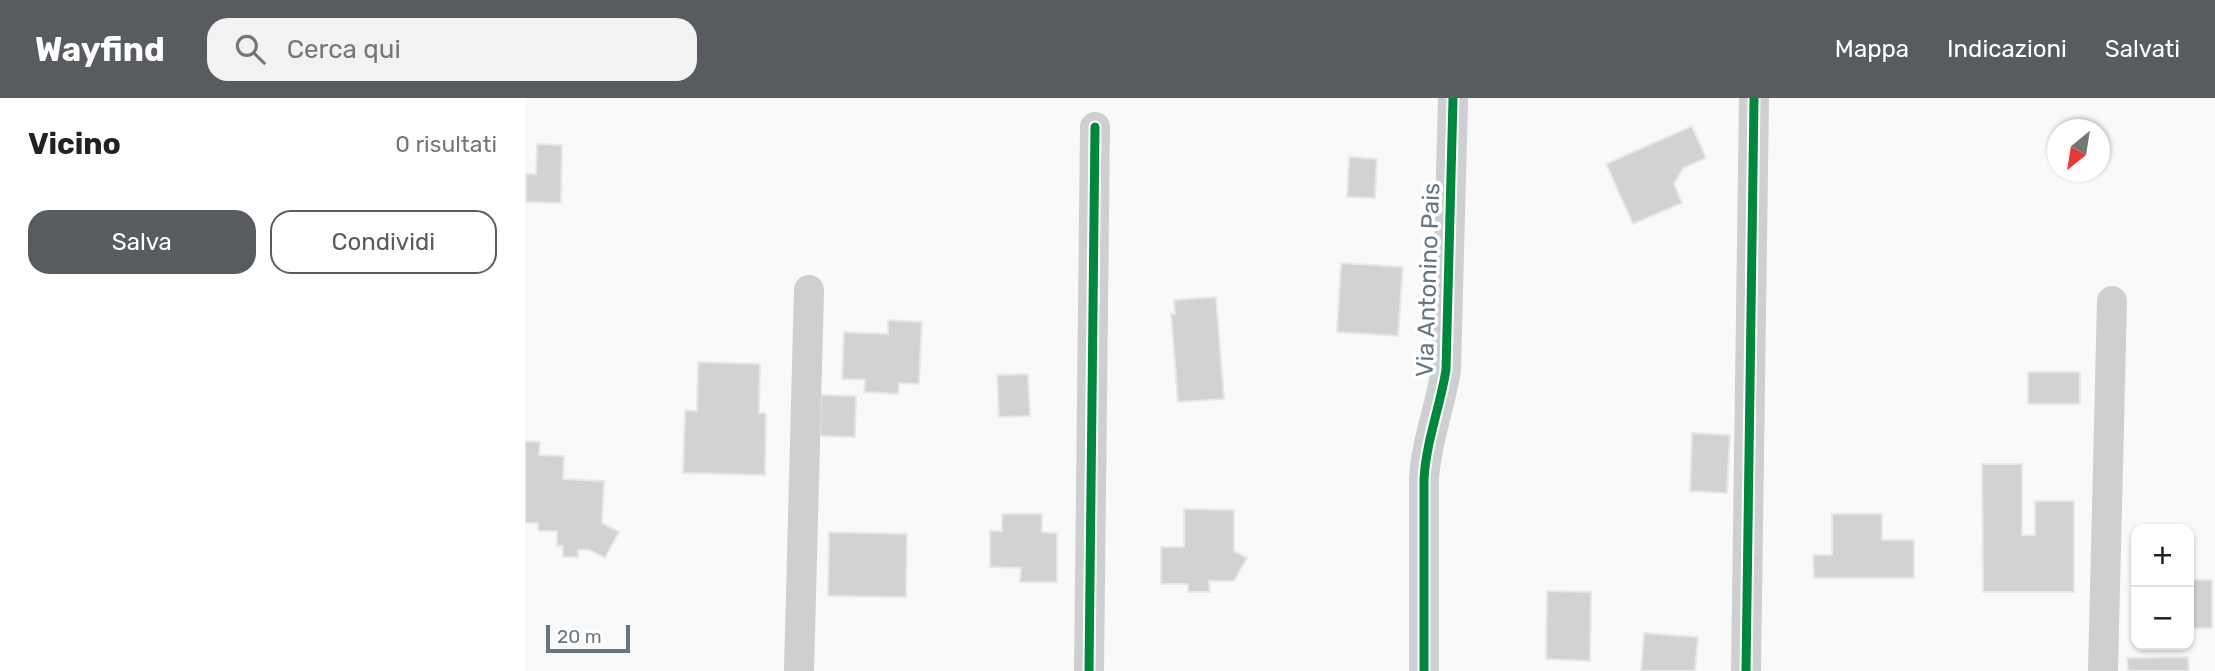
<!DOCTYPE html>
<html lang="it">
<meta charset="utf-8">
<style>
:root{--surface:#fff;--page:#f2f2f2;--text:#222;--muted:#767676;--line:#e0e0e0;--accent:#585c60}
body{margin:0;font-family:Rubik,sans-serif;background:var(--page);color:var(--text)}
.controls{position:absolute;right:21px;bottom:21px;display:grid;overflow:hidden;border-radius:14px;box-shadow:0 2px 5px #0004}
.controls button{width:63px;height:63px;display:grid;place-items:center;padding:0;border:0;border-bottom:2px solid var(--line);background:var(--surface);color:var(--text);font:35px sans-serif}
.compass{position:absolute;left:1522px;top:21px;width:63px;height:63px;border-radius:50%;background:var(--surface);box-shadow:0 2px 5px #0004;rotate:210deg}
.scale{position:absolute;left:21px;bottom:18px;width:84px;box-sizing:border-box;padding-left:7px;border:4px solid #657683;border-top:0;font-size:19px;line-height:24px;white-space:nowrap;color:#657683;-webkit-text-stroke:5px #fff;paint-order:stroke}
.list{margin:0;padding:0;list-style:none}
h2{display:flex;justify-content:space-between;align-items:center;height:91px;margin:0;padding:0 28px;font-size:30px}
h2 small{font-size:23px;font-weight:400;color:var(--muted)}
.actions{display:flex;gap:14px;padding:21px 28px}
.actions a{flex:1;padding:16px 0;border:2px solid var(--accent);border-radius:21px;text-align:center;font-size:24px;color:var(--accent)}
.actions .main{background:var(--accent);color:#fff}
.icon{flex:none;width:38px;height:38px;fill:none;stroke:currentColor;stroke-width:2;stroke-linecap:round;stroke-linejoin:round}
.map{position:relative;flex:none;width:1690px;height:573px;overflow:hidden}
header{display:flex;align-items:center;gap:42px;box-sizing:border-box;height:98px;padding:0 35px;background:var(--accent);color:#fff}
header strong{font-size:33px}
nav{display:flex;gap:38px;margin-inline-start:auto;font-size:24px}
.search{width:490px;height:63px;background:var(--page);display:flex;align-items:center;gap:18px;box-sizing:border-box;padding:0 24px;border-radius:21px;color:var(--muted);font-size:26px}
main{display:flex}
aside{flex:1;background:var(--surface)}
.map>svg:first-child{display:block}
.building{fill:#d0d2d3;stroke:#e8e8e8;stroke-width:2}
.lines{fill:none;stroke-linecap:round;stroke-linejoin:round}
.minor{stroke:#cecfd0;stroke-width:30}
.cycleway-casing{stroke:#fff;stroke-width:13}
.cycleway{stroke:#00873e;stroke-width:9}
.labels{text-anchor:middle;stroke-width:7;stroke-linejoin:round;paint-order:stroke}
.street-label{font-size:24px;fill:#657683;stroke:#fff}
</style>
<header>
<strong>Wayfind</strong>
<div class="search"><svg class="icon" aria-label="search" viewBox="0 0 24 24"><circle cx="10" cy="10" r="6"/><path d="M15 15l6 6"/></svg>Cerca qui</div>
<nav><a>Mappa</a><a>Indicazioni</a><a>Salvati</a></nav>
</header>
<main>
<aside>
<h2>Vicino<small>0 risultati</small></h2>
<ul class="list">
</ul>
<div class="actions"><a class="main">Salva</a><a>Condividi</a></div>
</aside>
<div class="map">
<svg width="1690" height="573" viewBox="0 0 1690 573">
<rect width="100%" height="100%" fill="#f9f9f9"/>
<path class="building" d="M1167,28L1181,60L1158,70L1149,86L1157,105L1108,126L1081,66Z
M12,46L37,47L36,105L1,104V76H11Z
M824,59L852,61L850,100L822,99Z
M816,165L878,169L873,238L812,234Z
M691,199L699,301L653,304L646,216H650L649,202Z
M363,222L397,224L394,286L374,285L373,296L339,294L340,282L317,281L319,234L363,236Z
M173,264L235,266L234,315H241L240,377L158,375L160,312L172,313Z
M1503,274H1555V306H1503Z
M503,276L505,318L474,319L472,277Z
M296,297L331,298L330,339L295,338Z
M1167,335L1205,337L1202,395L1165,393Z
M0,343L15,344L14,357L39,358L38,381L79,383L77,425L94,434L80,460L65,452H53V459H38V448H32V433H13V425H0Z
M1457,366H1497V437H1510V403H1549V494H1458Z
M659,411L709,412V453L722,460L709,483H684L685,494H663V486H636V449H659Z
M477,416H517V434L532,435V484H495L496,470L465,469V433H477Z
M1307,416H1357V442H1389V480H1289L1288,457H1307Z
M304,434L382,436L381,499L303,498Z
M1664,482H1687V530H1664Z
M1022,493L1066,494L1065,563L1021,561Z
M1119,535L1173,539L1170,573H1116Z
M1663,559L1664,573H1603L1602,560Z"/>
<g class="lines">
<path class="minor" d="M274,573L284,192
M564,573L570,29
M899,573V381C901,344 915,309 921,272L928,0
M1221,573L1229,0
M1578,573L1587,203"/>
<g class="cycleway-casing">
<path id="cycleway" d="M564,573L570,29
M899,573V381C901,344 915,309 921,272L928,0
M1221,573L1229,0"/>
</g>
<use href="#cycleway" class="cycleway"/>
</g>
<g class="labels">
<g class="street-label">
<text transform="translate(903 182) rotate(-88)" y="8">Via Antonino Pais</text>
</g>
</g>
</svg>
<div class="controls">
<button>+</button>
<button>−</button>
</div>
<svg class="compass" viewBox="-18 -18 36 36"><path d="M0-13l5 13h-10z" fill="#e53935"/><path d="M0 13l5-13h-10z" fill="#767676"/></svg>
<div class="scale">20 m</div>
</div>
</main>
